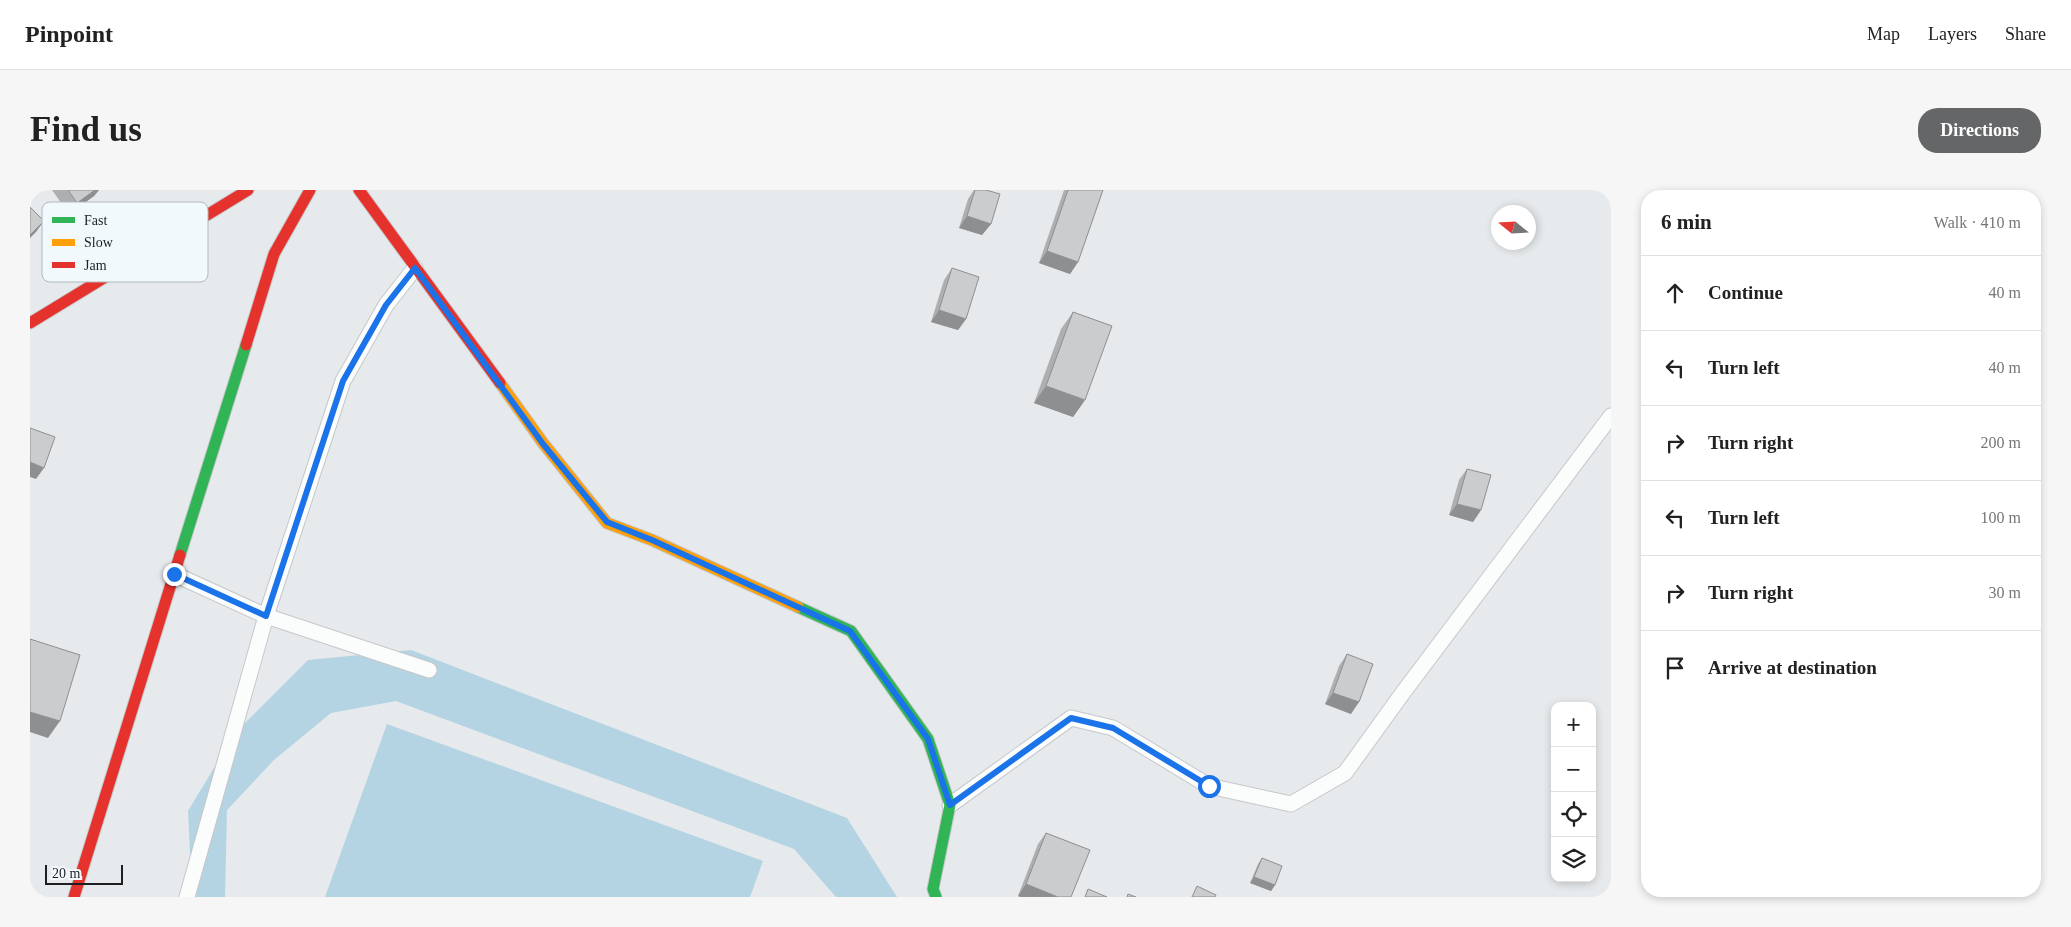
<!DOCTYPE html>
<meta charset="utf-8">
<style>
:root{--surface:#fff;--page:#f6f6f6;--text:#222;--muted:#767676;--line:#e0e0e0;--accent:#646667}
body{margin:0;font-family:"Times New Roman",serif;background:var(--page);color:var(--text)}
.controls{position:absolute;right:15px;bottom:15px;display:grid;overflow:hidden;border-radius:10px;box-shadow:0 2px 8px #0003}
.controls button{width:45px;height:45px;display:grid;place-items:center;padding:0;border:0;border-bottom:1px solid var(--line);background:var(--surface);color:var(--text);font:25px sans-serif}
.compass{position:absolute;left:1461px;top:15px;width:45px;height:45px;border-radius:50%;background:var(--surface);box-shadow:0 2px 8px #0003;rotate:288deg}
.scale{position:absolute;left:15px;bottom:12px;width:78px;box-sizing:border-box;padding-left:5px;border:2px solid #1d1f20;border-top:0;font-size:14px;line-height:18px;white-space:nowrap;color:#1d1f20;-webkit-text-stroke:4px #f2f9fc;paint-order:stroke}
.stop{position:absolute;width:15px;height:15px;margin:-11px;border:4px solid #1a73e8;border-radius:50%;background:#fff}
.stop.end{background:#1a73e8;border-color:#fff;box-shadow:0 1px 5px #0008}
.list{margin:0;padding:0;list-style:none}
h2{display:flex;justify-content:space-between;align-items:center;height:65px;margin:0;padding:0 20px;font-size:21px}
h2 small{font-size:16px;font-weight:400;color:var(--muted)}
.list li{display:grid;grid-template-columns:32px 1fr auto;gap:15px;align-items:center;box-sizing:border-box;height:75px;padding:0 20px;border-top:1px solid var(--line)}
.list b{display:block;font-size:19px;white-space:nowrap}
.list em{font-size:16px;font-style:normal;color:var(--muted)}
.icon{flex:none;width:28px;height:28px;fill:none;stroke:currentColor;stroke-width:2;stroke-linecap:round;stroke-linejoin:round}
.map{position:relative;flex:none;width:1581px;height:707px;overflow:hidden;border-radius:20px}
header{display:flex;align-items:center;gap:30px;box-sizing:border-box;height:70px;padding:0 25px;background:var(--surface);border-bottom:1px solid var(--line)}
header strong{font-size:24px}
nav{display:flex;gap:28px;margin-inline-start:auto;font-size:18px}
.intro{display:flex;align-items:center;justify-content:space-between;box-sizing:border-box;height:120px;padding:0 30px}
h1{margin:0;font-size:35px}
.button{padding:12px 22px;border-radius:20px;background:var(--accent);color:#fff;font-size:18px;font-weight:700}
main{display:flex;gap:30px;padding:0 30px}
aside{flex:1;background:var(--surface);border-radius:20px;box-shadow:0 2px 8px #0003}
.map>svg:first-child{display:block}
.garden{fill:#b4d4e3}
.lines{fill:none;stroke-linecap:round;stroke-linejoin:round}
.lane-casing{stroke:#c5c7c9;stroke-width:17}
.fast-casing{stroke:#c5c7c9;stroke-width:13}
.slow-casing{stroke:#c5c7c9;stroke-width:13}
.jam-casing{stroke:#c5c7c9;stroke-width:13}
.lane{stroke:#fbfcfc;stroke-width:15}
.fast{stroke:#30b455;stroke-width:11}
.slow{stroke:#ff9f0a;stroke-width:11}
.jam{stroke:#e5322d;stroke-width:11}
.wall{fill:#aeafb1}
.shaded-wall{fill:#8d8f90}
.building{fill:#caccce;stroke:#8d8f90}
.route{stroke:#1a73e8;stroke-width:6}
.key{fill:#f2f9fc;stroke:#b2b8ba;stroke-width:1}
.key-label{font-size:14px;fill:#1d1f20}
</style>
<header>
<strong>Pinpoint</strong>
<nav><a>Map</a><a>Layers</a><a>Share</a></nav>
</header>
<div class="intro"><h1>Find us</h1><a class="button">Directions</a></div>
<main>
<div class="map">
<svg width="1581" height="707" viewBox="0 0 1581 707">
<rect width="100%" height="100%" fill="#e7eaec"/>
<path class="garden" d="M381,460L817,628L867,707H806L764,659L366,511L301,523L244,570L197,620L195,707H162L158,621L205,543L278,470Z
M357,534L733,671L720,707H295Z"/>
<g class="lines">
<g class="lane-casing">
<path id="lane" d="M144,384L236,426L399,480
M920,615L1041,528L1083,538L1179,596L1261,614L1315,583L1372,504L1581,226
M157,707L236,426L313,191L356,115L385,78"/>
</g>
<g class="fast-casing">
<path id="fast" d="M150,365L216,155
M768,417L821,441L898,549L920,615L903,699L906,707"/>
</g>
<g class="slow-casing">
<path id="slow" d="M470,193L513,253L577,333L622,350L768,417"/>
</g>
<g class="jam-casing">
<path id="jam" d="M329,0L470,193
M0,133L218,0
M216,155L244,64L280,0
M44,707L150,365"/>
</g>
<use href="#lane" class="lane"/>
<use href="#fast" class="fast"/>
<use href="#slow" class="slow"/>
<use href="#jam" class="jam"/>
</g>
<path class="wall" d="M22,0H69L64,6L39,24Z
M944,0H956L961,34L952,45L929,38L938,9Z
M1034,0H1073L1048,72L1040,84L1009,73Z
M922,78L936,129L928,140L901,132L914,90Z
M1043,122L1055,210L1043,227L1004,213L1031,139Z
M1437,279L1451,320L1443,332L1419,325L1429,290Z
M1317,464L1321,524L1295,514L1309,476Z
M1016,643L1060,660L988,706L1008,654Z
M1232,668L1245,695L1241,701L1220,693L1228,674Z"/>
<path class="shaded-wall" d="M65,0H69L64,6L39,24L47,13Z
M937,26L961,34L952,45L929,38Z
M14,31L6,42L0,48V45Z
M1017,61L1048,72L1040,84L1009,73Z
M909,120L936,129L928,140L901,132Z
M1016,196L1055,210L1043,227L1004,213Z
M0,272L14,278L6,289L0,287Z
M1427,314L1451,320L1443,332L1419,325Z
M1303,503L1329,512L1321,524L1295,514Z
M0,522L30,531L18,548L0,542Z
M1224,687L1245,695L1241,701L1220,693Z
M996,694L1028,707H990L988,706Z"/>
<path class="building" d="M38,0H65L47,13Z
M945,0H956L970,4L961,34L937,26Z
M1038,0H1073L1048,72L1017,61Z
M0,17L14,31L0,45Z
M922,78L949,87L936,129L909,120Z
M1043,122L1082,136L1055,210L1016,196Z
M0,238L25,247L14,278L0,272Z
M1437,279L1461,285L1451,320L1427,314Z
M0,449L50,465L30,531L0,522Z
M1317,464L1343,474L1329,512L1303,503Z
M1016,643L1060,660L1041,707H1028L996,694Z
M1232,668L1252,676L1245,695L1224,687Z
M1167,696L1186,705L1185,707H1162Z
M1058,699L1077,707H1055Z
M1098,704L1106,707H1097Z"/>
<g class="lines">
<path class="route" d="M144,384L236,426L313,191L356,115L385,78L513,254L577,332L622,350L820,441L898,549L920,615L1041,528L1083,538L1179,596"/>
</g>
<rect x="12" y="12" width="166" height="80" rx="8" class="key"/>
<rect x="22" y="27" width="23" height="6" fill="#30b455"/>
<rect x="22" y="49" width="23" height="7" fill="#ff9f0a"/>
<rect x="22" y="72" width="23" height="6" fill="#e5322d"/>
<g class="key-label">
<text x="54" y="35">Fast</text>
<text x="54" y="57">Slow</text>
<text x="54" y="80">Jam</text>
</g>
</svg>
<div class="controls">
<button>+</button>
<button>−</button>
<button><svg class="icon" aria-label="locate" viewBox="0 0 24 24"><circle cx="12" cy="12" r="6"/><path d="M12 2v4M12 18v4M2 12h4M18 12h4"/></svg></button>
<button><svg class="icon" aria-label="layers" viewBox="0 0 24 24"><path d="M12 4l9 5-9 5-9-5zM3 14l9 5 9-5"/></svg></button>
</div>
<svg class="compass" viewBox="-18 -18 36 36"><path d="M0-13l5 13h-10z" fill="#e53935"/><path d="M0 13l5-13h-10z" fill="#767676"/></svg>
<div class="scale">20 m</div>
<div class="stop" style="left:1179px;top:596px"></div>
<div class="stop end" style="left:144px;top:384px"></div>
</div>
<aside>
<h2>6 min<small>Walk · 410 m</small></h2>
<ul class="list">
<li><svg class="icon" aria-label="ahead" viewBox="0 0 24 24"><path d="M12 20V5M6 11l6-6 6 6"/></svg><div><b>Continue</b></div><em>40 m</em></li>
<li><svg class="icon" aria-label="left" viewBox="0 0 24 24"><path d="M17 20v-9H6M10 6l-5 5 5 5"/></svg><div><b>Turn left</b></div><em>40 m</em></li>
<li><svg class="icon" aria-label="right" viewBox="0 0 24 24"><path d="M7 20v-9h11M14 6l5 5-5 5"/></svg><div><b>Turn right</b></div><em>200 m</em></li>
<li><svg class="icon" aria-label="left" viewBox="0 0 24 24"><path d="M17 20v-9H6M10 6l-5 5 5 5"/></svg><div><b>Turn left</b></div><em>100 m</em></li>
<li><svg class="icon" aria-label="right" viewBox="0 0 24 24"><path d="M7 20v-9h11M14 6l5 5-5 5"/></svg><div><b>Turn right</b></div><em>30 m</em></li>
<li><svg class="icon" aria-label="arrive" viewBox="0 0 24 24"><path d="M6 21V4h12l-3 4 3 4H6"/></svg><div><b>Arrive at destination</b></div></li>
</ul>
</aside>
</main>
